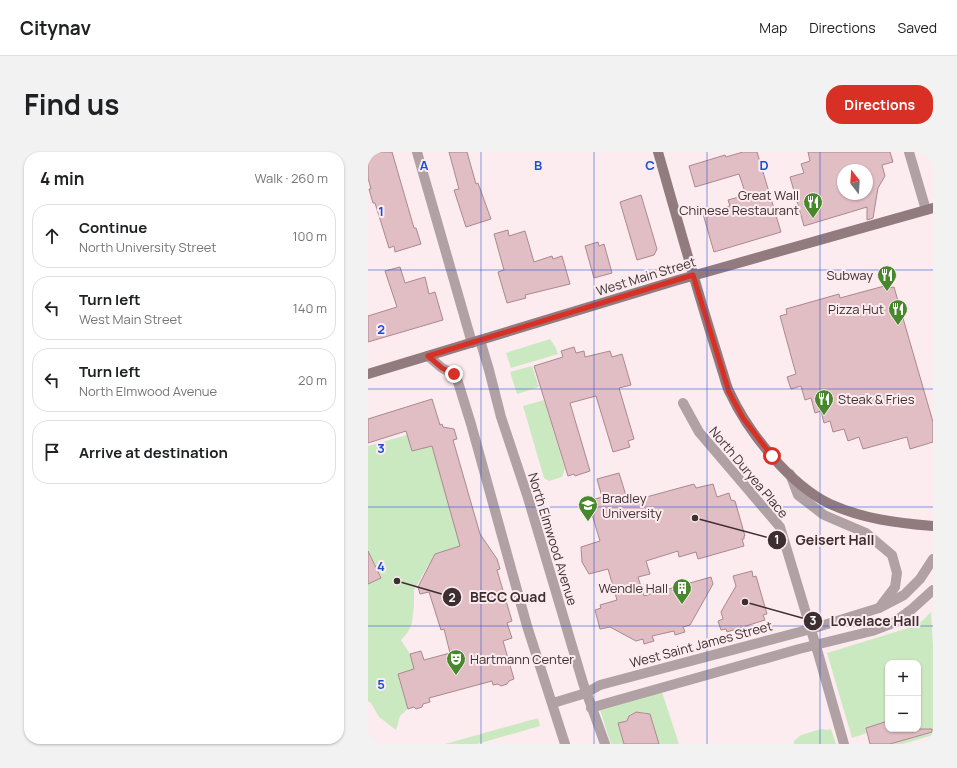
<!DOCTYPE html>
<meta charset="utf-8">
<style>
:root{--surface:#fff;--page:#f2f2f2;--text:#202124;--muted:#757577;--line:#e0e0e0;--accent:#d93025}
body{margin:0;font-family:Manrope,sans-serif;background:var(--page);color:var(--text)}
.controls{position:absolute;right:12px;bottom:12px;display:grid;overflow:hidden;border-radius:8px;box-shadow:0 1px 3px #0004}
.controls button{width:36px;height:36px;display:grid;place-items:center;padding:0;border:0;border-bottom:1px solid var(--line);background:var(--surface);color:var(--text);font:20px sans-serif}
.compass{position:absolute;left:469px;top:12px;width:36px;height:36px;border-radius:50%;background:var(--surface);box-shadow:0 1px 3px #0004;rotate:343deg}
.stop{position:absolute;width:12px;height:12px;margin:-9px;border:3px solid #d93025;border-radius:50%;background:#fff}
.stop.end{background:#d93025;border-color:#fff;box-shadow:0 1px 4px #0008}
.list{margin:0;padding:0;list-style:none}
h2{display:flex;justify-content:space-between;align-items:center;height:52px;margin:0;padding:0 16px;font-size:17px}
h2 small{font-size:13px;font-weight:400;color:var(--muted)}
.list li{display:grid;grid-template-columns:26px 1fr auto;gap:12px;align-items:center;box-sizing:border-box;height:64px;margin:0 8px 8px;padding:0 8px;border:1px solid var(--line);border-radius:16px}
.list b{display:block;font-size:15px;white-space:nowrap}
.list p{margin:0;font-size:13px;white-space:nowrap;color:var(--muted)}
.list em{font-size:13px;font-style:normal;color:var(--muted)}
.icon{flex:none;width:22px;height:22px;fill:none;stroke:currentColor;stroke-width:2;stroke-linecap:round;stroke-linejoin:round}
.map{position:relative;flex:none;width:565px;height:592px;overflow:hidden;border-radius:16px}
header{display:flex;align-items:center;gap:24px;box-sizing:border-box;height:56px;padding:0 20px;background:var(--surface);border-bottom:1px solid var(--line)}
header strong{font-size:19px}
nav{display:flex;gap:22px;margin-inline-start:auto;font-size:14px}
.intro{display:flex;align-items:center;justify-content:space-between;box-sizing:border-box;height:96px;padding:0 24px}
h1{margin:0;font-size:28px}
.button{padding:10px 18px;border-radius:16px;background:var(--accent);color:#fff;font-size:14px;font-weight:700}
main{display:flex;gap:24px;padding:0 24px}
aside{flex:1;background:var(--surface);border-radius:16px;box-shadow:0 1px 3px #0004}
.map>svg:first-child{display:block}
.green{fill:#cbe9c1}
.building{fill:#e1bdc4;stroke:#aa888f;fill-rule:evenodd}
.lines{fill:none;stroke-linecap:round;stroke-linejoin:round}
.minor{stroke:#b1a1a4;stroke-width:10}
.tertiary{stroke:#b1a1a4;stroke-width:10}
.secondary{stroke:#927b7f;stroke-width:10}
.route{stroke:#d93025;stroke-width:5}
.grid{fill:none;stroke:#1d4ed8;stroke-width:1;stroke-opacity:0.55}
.labels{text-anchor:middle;stroke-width:4;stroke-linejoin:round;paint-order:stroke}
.poi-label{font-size:13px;fill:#3d2f31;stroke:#fcecef;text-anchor:end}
.street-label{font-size:13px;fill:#3d2f31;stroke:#fcecef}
.grid-label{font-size:13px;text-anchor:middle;font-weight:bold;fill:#1d4ed8;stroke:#fcecef;stroke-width:4;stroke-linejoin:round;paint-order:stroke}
.leader{fill:none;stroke:#3d2f31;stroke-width:1.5}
.callout-dot{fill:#3d2f31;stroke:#fcecef;stroke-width:1.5}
.mark-label{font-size:12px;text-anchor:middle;font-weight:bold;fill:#fff}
.callout-label{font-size:14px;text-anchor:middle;font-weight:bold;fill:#3d2f31;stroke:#fcecef;stroke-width:4;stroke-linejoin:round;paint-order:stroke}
</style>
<header>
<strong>Citynav</strong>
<nav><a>Map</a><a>Directions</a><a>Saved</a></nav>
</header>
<div class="intro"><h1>Find us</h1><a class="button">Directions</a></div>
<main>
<aside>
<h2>4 min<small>Walk · 260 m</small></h2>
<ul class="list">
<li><svg class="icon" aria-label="ahead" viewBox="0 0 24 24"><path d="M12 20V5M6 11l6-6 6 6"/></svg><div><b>Continue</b><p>North University Street</p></div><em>100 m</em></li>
<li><svg class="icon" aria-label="left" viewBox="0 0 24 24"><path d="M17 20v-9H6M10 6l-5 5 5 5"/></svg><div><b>Turn left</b><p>West Main Street</p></div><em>140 m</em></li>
<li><svg class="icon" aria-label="left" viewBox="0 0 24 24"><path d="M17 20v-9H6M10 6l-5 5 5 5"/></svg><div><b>Turn left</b><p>North Elmwood Avenue</p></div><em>20 m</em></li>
<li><svg class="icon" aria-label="arrive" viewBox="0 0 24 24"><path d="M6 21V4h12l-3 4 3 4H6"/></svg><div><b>Arrive at destination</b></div></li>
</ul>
</aside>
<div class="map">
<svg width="565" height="592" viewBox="0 0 565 592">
<rect width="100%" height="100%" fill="#fcecef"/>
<path class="green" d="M182,187L188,196L190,202L143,216L138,201Z
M164,214L171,235L149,242L142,220Z
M176,248L197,317L194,325L181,329L176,326L155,254Z
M39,283L44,299L64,294L92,394L67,402L46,438V453L44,471L40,480L33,488L42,502L46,517L30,522L40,557L32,564L28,578L11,565L3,551L0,549V432L13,425L0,399V294Z
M563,460L565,494V583L535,592H522L549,584L550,511H520V569L498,576L499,581L484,586L459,501L540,476L554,469Z
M293,537L311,592H291L282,562C274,560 261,557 260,568L250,572L256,592H243L231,555Z
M170,566L172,574L109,592H77Z
M453,577L459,578L463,577L468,592H426V589L433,583Z"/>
<path class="building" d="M0,0H24L46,76H48L53,92L27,100L26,94L21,96L7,51H5L1,37H3L0,26Z
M81,0H99L108,32L110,31L123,67L98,75L86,38L91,37Z
M375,0H389L413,80L346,100L335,62L362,54L360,48L378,43L371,22L327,35L321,14L357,3L358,5Z
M440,0H522L525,10L514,13L517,24L510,36L505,66L499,68V55L436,74L422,25L436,21L433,12L442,9ZM475,18H499V42H475Z
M273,43L289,97L286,103L269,108L252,50Z
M140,78L141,84L157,79L166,110L184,104L185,107L194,104L202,132L157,143L158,146L139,151L130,120L136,118L126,82Z
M230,90L231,94L236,92L244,121L226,126L217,94Z
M32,115L37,131L57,125L61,142L67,140L75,168L0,190V164L29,155L17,119Z
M520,133L521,136L526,135L565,270V290L542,297L539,285L495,297L491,285L480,289L476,277L465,280L462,269L456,271L453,259L447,261L443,246L437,248L433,234L423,237L419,225L428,222L412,164L419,162L418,157L471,142L472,146Z
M206,195L208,201L216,199L217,205L242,199L244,205L254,202L263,233L251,236L266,287L260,289L262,295L245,300L228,244L202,251L222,319L207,324L206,322L200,324L166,214L195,205L193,199Z
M64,247L72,273L74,272L75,275L86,277L89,287L85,288L112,382L129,407L132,417L129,418L144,469L139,471L144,486L135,489L146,527L141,529L139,532L133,534L130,532L125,533L124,529L61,546L62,550L55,552L54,555L48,557L46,555L40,557L30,522L46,517L42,502L53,499L56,508L82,501L76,477L73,478L61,440L52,442L50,435L67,402L92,394L64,294L44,299L38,279L0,291V267Z
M251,321L260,350L326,332L328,336L345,332L349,345L361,341L363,348L367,349L377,384H376V387H374L376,394L330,407L328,400L311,405L310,399L278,409L282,422L270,425L276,444L343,425L345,432L322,473L315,475L317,480L307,483L306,479L284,484L286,489L276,492L275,487L268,489L242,475L232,477L227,458L233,456L232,453L249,448L240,417L221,422L214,410L213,395L232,389L220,349L234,345L229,327Z
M0,399L13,426L0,432Z
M384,419L385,425L388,424L399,462L395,463L397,468L359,480L358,477L353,478L350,469L355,467L353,460L368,434L365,424Z
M268,560L282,562L291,592H256L250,571L259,569L261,564Z
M520,569V577H564V580L522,592H502L498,576Z"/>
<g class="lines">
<path class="minor" d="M49,0L104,191
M541,0L558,58
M112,188L121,218L133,265L160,346L215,531L237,592
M60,204L74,216L86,222L89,227L103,272L159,474L197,592
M315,251L331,280L412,375L450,501L476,592
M185,551L218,541L232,533L443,477L511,456L536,443L552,427L565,407
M223,556L236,552L431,497L504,479L525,471L544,457L565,438"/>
<path class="tertiary" d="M422,322L430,343L456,363L498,381L524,403L529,421L527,435L511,456"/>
<path class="secondary" d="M290,0C306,56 322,113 339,169C344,185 349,202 354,218C357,226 358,234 362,241C380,280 422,333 462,352C495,367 529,371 565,374
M0,222L310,128L565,56"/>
</g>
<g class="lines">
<path class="route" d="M86,222L74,216L60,204L325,123L361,240L375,266L404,304"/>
</g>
<path class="grid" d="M113,0V592M226,0V592M339,0V592M452,0V592M0,118H565M0,237H565M0,355H565M0,474H565"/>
<defs>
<g id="restaurant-pin" transform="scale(1)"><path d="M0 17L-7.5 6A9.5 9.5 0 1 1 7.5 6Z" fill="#46882b" stroke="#fcecef"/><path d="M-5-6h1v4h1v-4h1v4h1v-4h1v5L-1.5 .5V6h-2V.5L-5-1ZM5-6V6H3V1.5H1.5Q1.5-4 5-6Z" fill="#fff"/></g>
<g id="university-pin" transform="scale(1)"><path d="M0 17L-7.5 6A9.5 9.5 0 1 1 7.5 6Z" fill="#46882b" stroke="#fcecef"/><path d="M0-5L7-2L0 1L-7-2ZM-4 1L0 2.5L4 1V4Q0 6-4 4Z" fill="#fff"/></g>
<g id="building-pin" transform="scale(1)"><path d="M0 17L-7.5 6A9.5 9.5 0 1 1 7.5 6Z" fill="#46882b" stroke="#fcecef"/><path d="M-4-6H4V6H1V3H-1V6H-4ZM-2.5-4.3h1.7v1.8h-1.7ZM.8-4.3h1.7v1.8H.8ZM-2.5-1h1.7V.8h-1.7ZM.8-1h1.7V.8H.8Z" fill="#fff"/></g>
<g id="theatre-pin" transform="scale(1)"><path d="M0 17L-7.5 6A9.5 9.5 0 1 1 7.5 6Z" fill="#46882b" stroke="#fcecef"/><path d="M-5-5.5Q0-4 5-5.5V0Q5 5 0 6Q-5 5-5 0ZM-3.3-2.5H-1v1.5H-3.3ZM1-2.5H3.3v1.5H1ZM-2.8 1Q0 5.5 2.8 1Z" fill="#fff"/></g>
</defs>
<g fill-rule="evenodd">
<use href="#restaurant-pin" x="445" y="50"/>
<use href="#restaurant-pin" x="519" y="123"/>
<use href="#restaurant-pin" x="530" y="157"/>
<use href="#restaurant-pin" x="456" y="247"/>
<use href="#university-pin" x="220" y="353"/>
<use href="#building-pin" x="314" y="436"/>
<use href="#theatre-pin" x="88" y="507"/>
</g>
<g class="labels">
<g class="poi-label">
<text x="431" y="48">Great Wall<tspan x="431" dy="15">Chinese Restaurant</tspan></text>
<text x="505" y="128">Subway</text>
<text x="516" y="162">Pizza Hut</text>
<text x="470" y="252" text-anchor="start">Steak &amp; Fries</text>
<text x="234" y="351" text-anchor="start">Bradley<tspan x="234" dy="15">University</tspan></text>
<text x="300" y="441">Wendle Hall</text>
<text x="102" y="512" text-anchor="start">Hartmann Center</text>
</g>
<g class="street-label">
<text transform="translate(278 124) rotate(-17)" y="5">West Main Street</text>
<text transform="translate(381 320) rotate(50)" y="5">North Duryea Place</text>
<text transform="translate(185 387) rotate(73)" y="5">North Elmwood Avenue</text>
<text transform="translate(333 492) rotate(-15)" y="5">West Saint James Street</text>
</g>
</g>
<g class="grid-label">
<text x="56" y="18">A</text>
<text x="170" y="18">B</text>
<text x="282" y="18">C</text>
<text x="396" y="18">D</text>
<text x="13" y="64">1</text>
<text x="13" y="182">2</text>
<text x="13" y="301">3</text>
<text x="13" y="419">4</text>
<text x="13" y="537">5</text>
</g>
<path class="leader" d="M327 366L409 388M29 429L84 445M377 450L445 469"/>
<g class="callout-dot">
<circle cx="327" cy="366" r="4"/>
<circle cx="29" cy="429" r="4"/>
<circle cx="377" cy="450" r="4"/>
<circle cx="409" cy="388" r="10"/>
<circle cx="84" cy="445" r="10"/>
<circle cx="445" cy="469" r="10"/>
</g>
<g class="mark-label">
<text x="409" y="392">1</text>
<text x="84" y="450">2</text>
<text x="445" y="473">3</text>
</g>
<g class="callout-label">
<text x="467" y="393">Geisert Hall</text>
<text x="140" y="450">BECC Quad</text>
<text x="507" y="474">Lovelace Hall</text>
</g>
</svg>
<div class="controls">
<button>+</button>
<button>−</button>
</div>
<svg class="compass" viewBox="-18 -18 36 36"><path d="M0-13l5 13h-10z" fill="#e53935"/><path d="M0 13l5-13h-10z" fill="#757577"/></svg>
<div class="stop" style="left:404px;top:304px"></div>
<div class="stop end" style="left:86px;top:222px"></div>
</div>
</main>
